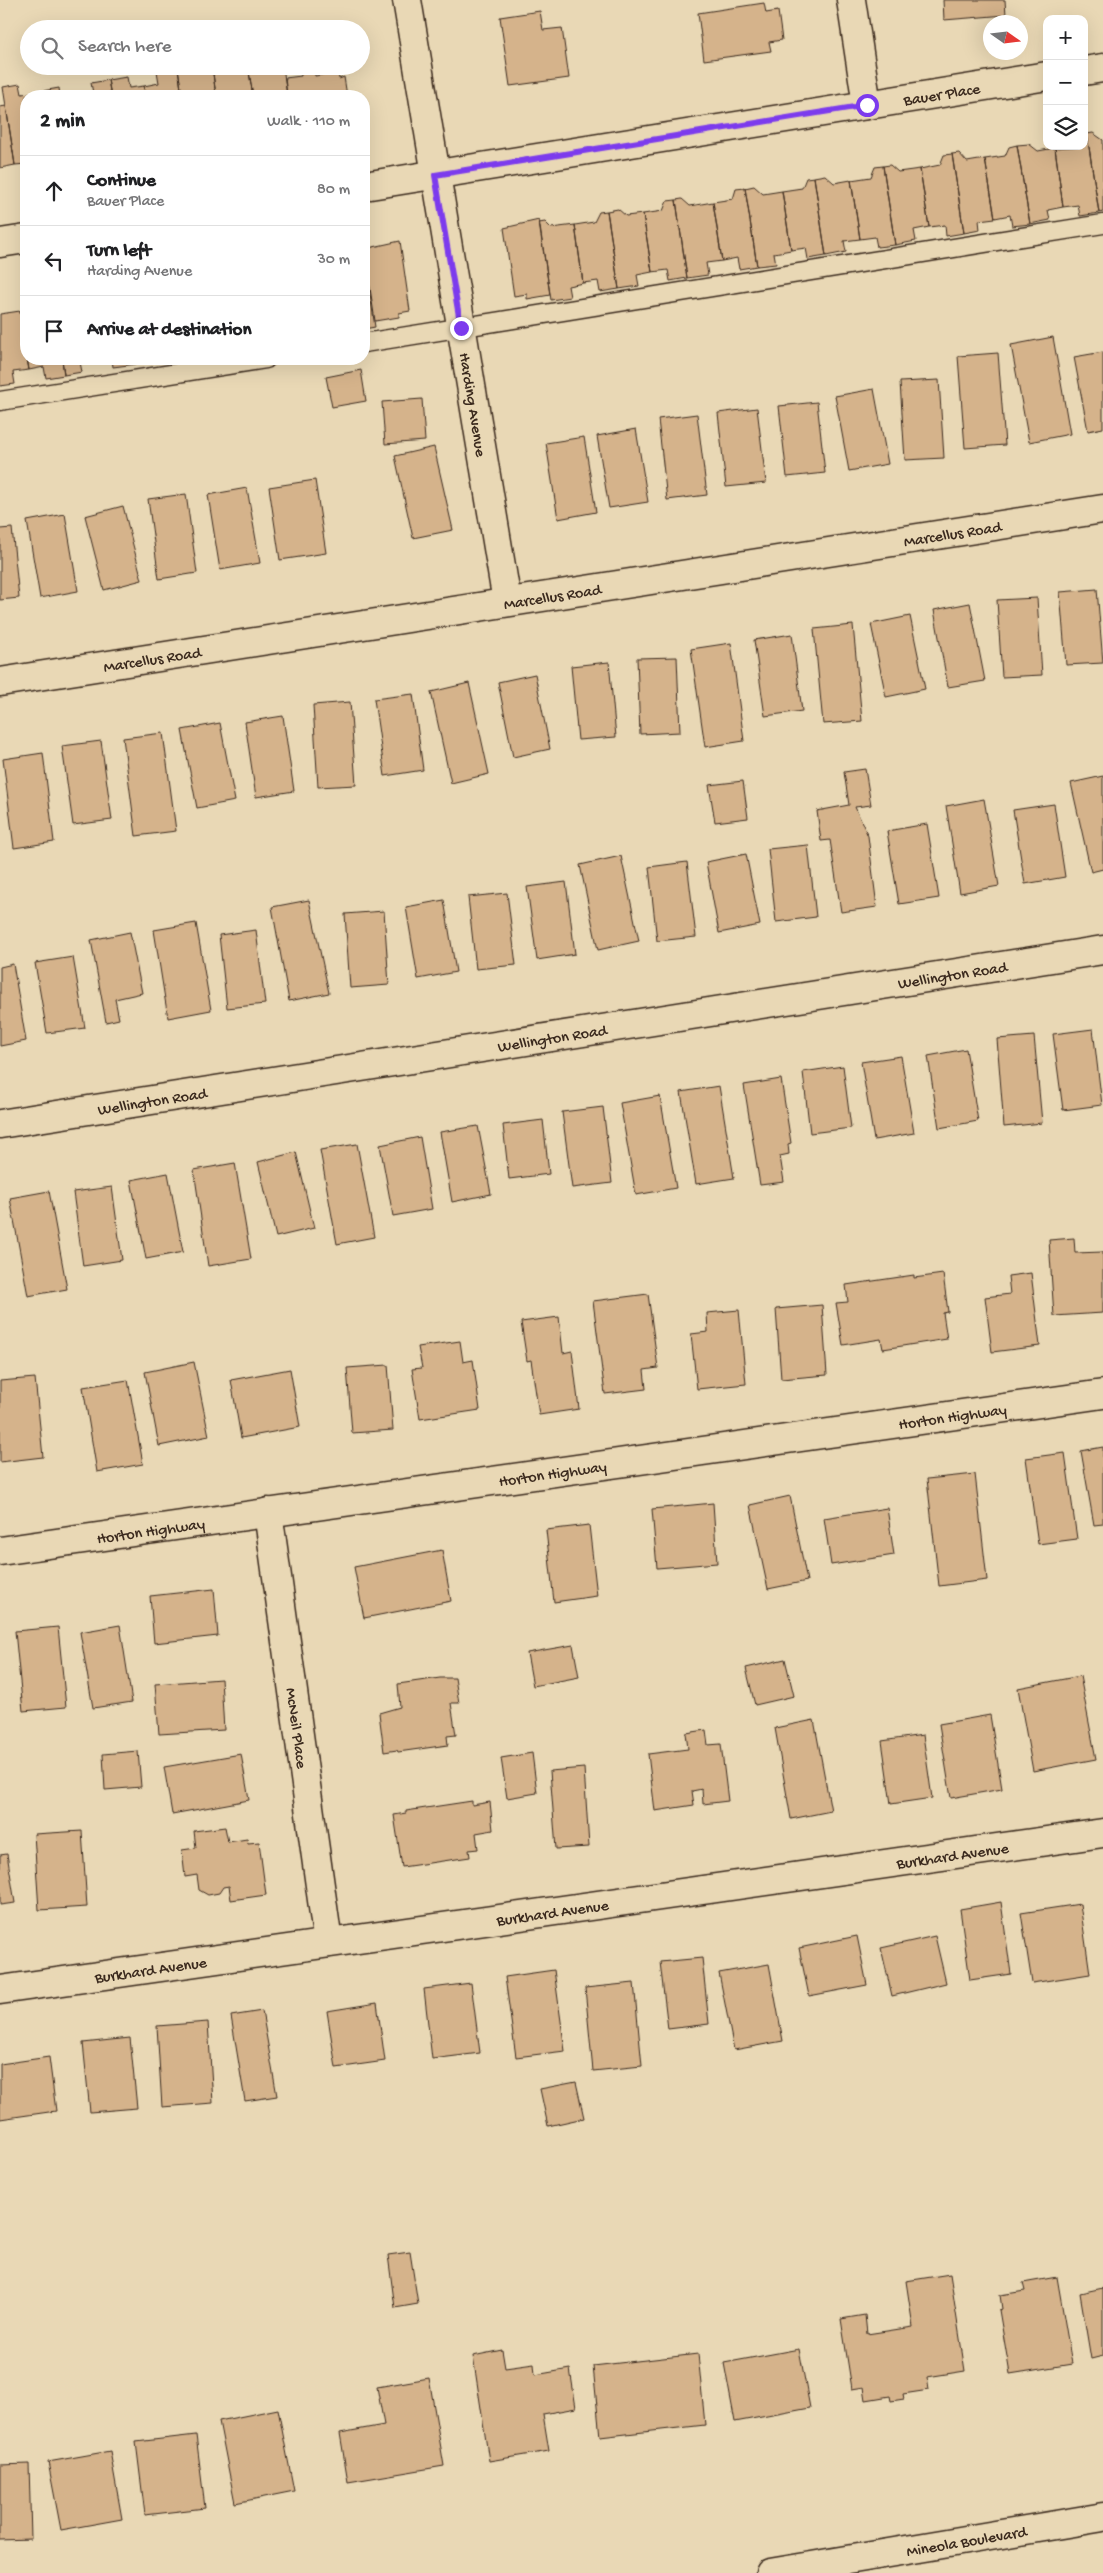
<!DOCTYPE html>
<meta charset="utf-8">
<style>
:root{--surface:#fff;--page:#f6f6f6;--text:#202124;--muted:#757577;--line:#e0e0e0}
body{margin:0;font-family:"Gochi Hand",sans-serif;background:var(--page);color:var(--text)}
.controls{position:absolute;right:15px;top:15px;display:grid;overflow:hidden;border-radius:10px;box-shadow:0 5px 20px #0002}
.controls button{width:45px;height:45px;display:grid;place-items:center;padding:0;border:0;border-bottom:1px solid var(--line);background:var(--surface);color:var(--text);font:25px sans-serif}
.compass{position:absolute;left:983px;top:15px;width:45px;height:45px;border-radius:50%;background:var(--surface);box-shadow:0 5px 20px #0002;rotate:104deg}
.stop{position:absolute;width:15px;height:15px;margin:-11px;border:4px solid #7c3aed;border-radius:50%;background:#fff}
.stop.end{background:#7c3aed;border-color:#fff;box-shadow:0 1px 5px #0008}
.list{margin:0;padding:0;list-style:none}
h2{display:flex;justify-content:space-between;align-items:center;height:65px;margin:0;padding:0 20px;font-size:21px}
h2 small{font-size:16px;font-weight:400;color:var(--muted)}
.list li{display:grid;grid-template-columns:32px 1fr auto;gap:15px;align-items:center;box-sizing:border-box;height:70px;padding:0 20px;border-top:1px solid var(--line)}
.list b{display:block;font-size:19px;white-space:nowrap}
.list p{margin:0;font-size:16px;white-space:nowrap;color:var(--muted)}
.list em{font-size:16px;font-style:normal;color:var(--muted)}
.icon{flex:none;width:28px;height:28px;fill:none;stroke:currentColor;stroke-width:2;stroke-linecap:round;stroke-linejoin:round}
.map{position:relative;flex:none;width:1103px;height:2573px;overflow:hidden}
.search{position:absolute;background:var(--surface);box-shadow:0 5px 20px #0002;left:20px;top:20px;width:350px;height:55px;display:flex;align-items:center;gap:12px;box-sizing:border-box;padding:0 18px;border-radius:28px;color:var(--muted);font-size:19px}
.panel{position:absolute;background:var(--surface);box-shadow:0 5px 20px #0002;left:20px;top:90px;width:350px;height:275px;border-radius:20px}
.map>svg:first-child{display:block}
.building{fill:#d5b38b;stroke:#3b2a1e}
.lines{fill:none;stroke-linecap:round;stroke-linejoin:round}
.service-casing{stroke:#3b2a1e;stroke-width:21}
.minor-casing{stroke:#3b2a1e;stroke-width:31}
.secondary-casing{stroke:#3b2a1e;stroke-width:31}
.service{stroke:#e9d8b5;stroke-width:18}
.minor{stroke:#e9d8b5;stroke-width:28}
.secondary{stroke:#e9d8b5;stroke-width:28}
.route{stroke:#7c3aed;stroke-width:6}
.labels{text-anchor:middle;stroke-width:4.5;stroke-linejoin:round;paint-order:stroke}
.street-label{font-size:16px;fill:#3b2a1e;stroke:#e9d8b5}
</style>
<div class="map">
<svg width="1103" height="2573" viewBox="0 0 1103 2573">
<rect width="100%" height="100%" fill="#e9d8b5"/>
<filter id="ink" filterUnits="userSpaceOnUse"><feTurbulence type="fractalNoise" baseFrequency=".02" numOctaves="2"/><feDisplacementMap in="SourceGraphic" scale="10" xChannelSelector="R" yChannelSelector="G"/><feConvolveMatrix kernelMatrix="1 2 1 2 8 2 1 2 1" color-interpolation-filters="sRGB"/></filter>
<g filter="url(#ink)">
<path class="building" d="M943,0H1005L1006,15L944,20Z
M764,3L766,13L778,11L782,40L769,42L771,51L704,60L698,13Z
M540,11L543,30L562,28L569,78L510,86L500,17Z
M186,66H212L216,96H182L178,68Z
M212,66H248L253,96H216Z
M248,66H283L287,96H253Z
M300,66H314L315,76L338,72L339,79L344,77L347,96H287L285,78L301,76Z
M178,68L182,96H145L144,86L159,83L157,71Z
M127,77L129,88L144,86L145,96H111L108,80Z
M108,80L111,96H76L93,93L91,83Z
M20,84L22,94L37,92L38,96H26V164L15,165L3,87Z
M59,88L60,96H38L37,92Z
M6,106L15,165L0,168V107Z
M1093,133L1103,140V212L1099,213L1087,134Z
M1087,134L1099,213L1080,216L1078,205L1063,207L1055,148L1084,146V135Z
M1029,144L1038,151L1055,148L1063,207L1048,210L1050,220L1030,224L1017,145Z
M1017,145L1030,224L1012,226L1010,215L995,218L985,159L1005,156L1009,147Z
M959,153L967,162L985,159L995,218L979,220L980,230L964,233L952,154Z
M952,154L964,233L946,236L945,225L929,227L920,169L940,165L944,155Z
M890,165L898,172L920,169L929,227L914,230L916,241L895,245L883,166Z
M883,166L895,245L877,247L875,237L860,239L851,180L871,177L875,167Z
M825,175L834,183L851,180L860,239L844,241L846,252L826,256L814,177Z
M814,177L826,256L808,259L806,248L791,250L782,191L802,188L806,178Z
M754,186L763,194L782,191L791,250L774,253L776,264L757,266L745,188Z
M745,188L757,266L739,269L737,258L722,261L713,202L733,199L736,189Z
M682,199L690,206L713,202L722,261L706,263L708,275L687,278L676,200Z
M676,200L687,278L670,281L668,270L652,272L643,214L663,211L667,201Z
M618,209L626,216L643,214L652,272L637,275L639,286L619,289L607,211Z
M607,211L619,289L600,292L598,281L583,283L575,225L594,222L599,212Z
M539,220L550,295L527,299V294L514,296L504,228Z
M545,222L551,228L575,225L583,283L568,286L570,297L551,300L539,223Z
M400,241L410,311L399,313V317L375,321L364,249Z
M364,253L375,327L364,329Z
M26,310V353L20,311Z
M20,311L29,370L13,372L15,384L0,386V314Z
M1053,337L1070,434L1029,442L1011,345Z
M1103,352V428L1088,431L1074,357Z
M998,353L1005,445L965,448L958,356Z
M27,359H62L64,375L46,378L44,367L29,370Z
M62,359H97V360L80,362L82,372L64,375Z
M112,359H135L136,364L113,367Z
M150,359H169L151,361Z
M361,370L366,401L332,407L326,377Z
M939,380L944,458L905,460L900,382Z
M874,389L888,464L849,471L835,396Z
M422,399L425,441L385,444L382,402Z
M817,402L825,473L787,477L779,406Z
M757,408L766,483L726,487L718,413Z
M697,414L707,495L667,500L658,419Z
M636,429L648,502L609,508L597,436Z
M584,437L596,512L558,519L546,443Z
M434,447L453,530L413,538L395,456Z
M315,480L326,553L280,560L269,487Z
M247,488L260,563L220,570L208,495Z
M186,494L197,573L159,579L148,499Z
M123,506L142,580L104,590L85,516Z
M65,514L78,591L40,598L27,521Z
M12,528L19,598L0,600V529Z
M1097,589L1103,663L1066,665L1060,592Z
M1037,598L1042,675L1002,677L997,600Z
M970,603L985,681L948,687L934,610Z
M910,616L925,689L886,697L871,624Z
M853,625L862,721L823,724L814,629Z
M792,634L802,711L765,716L754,640Z
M731,643L744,741L705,747L691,649Z
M677,657L680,732L640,734L637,658Z
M609,662L616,737L578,740L571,666Z
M535,674L550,749L513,757L498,682Z
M469,683L489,774L451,783L431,692Z
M413,694L423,770L385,776L374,699Z
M350,702L356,785L318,787L313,705Z
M283,716L294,791L256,797L245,722Z
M220,723L235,801L197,808L182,730Z
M163,733L176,831L136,836L123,738Z
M101,741L112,820L73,825L62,746Z
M43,753L54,842L14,848L3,759Z
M865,769L871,805L855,807L868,836L877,907L841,912L830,840L821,841L817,811L849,805L844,772Z
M1103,776V869L1091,872L1071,783Z
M743,781L748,818L715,822L709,785Z
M984,799L999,886L960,893L946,806Z
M1054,804L1065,877L1025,884L1013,810Z
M927,824L939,898L899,904L887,831Z
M808,845L816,917L776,922L768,849Z
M746,854L760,925L719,933L706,862Z
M621,856L639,941L598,950L580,865Z
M687,862L696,937L657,941L649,867Z
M566,882L575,954L537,960L527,887Z
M507,893L516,965L476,969L468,897Z
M309,900L329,993L289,1001L272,907Z
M444,900L456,972L418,979L406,907Z
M384,911L389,985L350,988L345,914Z
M196,923L211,1010L168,1018L154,930Z
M256,930L265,1004L227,1008L219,935Z
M130,932L142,993L115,999L119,1019L106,1022L91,940Z
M73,957L85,1028L47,1033L35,963Z
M13,964L26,1041L0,1046V967Z
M1093,1029L1102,1105L1063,1110L1053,1034Z
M1034,1036L1042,1123L1004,1127L997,1039Z
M966,1049L978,1121L939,1128L928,1056Z
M901,1056L914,1133L874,1140L861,1062Z
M843,1066L851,1128L810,1133L803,1072Z
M781,1079L791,1143L788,1144L789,1154L780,1156L784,1182L760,1185L744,1085Z
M719,1086L734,1178L696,1184L681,1092Z
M660,1096L676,1188L636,1195L620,1103Z
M603,1107L612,1183L572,1188L562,1112Z
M543,1120L549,1174L509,1179L503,1125Z
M478,1126L491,1194L452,1202L440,1132Z
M420,1137L432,1209L393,1216L380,1145Z
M357,1144L374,1237L337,1244L320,1150Z
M296,1152L314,1228L276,1237L258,1162Z
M235,1163L251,1259L208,1266L194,1170Z
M168,1173L183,1252L146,1259L131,1180Z
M112,1187L122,1260L83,1266L73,1192Z
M49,1191L67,1289L28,1296L10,1198Z
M1074,1238L1075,1253L1103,1252V1313L1054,1316L1049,1240Z
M1031,1273L1040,1346L992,1352L985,1297L1010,1294L1008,1276Z
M943,1274L948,1312L943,1313L947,1339L883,1349L881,1339L843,1345L836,1303L848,1302L846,1285L914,1275V1278Z
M648,1294L658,1368L644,1370L646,1389L605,1394L593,1301Z
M822,1305L827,1375L781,1379L776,1309Z
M739,1310L746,1384L697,1389L691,1334L708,1332L707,1313Z
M559,1317L563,1353L572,1351L579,1409L539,1415L531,1360L527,1361L521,1322Z
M460,1341L463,1362L473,1360L480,1410L420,1419L412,1369L422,1368L418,1347Z
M194,1362L209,1436L159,1446L145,1372Z
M388,1365L393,1430L352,1433L347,1368Z
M290,1369L300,1427L241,1438L231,1380Z
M35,1378L43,1457L0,1462V1381Z
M128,1380L143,1464L97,1472L83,1387Z
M1103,1447V1524L1094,1525L1081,1451Z
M1065,1453L1077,1539L1038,1544L1026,1458Z
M975,1474L987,1580L939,1586L927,1479Z
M790,1496L807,1581L768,1589L750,1505Z
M713,1503L717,1563L657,1568L652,1509Z
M887,1508L894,1555L831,1565L824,1518Z
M589,1525L597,1596L554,1602L546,1530Z
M442,1550L451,1601L364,1618L354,1567Z
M214,1589L218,1636L154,1643L150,1596Z
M120,1625L132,1702L93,1708L80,1632Z
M58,1627L66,1707L23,1711L15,1631Z
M573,1645L579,1677L533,1686L527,1653Z
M785,1659L794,1696L755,1705L746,1668Z
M1080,1676L1096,1759L1033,1771L1018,1688Z
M440,1678H455L459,1703H451L456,1735L447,1736L448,1745L398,1752L397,1750L384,1752L379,1713L400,1707L398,1684Z
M221,1679L224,1730L159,1734L155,1684Z
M990,1715L1002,1789L951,1798L939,1724Z
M814,1720L831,1811L791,1819L775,1728Z
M706,1730L708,1745L721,1744L728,1801L703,1804L702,1789L692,1791L694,1805L655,1811L648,1754L688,1749L686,1733Z
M923,1735L932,1798L891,1804L882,1741Z
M138,1751L141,1787L105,1790L103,1754Z
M532,1753L537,1793L507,1798L501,1758Z
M241,1754L249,1800L172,1814L164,1767Z
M584,1768L589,1847L556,1849L550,1771Z
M472,1801V1805L490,1802L493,1830L476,1833L478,1849L469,1850L470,1857L402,1867L394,1815L406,1813V1811Z
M225,1827L228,1842L247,1839L248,1843L259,1842L266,1895L231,1900L229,1886L223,1887L219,1893L208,1895L199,1890L197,1875L185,1877L182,1850L196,1848L194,1831Z
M82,1831L87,1907L39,1910L34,1834Z
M7,1854L15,1903L0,1905V1855Z
M1001,1902L1011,1974L970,1980L960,1909Z
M1080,1904L1090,1974L1032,1983L1021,1913Z
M857,1936L867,1985L809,1996L799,1948Z
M935,1936L946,1983L892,1996L881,1948Z
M702,1958L709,2024L668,2029L660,1962Z
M769,1964L783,2041L734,2050L719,1973Z
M554,1970L565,2051L516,2057L505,1977Z
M471,1983L480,2053L432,2059L424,1989Z
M634,1983L642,2066L593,2071L585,1988Z
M377,2003L385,2061L336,2068L327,2011Z
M262,2011L277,2096L245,2101L231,2016Z
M208,2022L213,2103L162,2107L157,2026Z
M130,2038L137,2108L90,2112L83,2043Z
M49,2057L56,2111L0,2119V2064Z
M576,2082L584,2118L548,2126L540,2089Z
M410,2252L418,2304L395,2308L388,2255Z
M950,2274L965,2371L927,2377L929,2390L903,2394L904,2399L891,2401L890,2396L866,2400L864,2387L852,2389L841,2319L865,2315L867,2334L913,2327L906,2281Z
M1057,2277L1072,2364L1010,2374L999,2310L1002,2309L1000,2295L1025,2291L1023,2283Z
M1103,2288V2356L1091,2359L1080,2293Z
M799,2349L810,2408L735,2422L724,2363Z
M502,2350L505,2368L534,2364L535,2375L570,2369L576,2408L543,2414L549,2451L489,2461L473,2356Z
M698,2354L705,2425L600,2437L593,2366Z
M429,2378L444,2466L348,2482L340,2433L384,2425L377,2387Z
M278,2409L294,2491L235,2503L219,2421Z
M196,2435L205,2508L145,2515L136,2442Z
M110,2451L122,2519L61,2530L48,2462Z
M29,2464L31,2539L0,2540V2465Z"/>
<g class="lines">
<g class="service-casing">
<path id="service" d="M364,343L1103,224
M0,401L266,359"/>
</g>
<g class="minor-casing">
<g id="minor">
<path id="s1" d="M407,0L507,602"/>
<path d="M851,0L867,105"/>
<path d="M1084,71L1103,68"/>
<path id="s2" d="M364,186L1047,76"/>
<path d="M0,243L26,239"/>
<path id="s3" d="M0,682L1103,509"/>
<path id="s4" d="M0,1124L1103,950"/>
<path id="s5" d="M268,1512L328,1943"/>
<path id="s6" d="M0,1551L1103,1394"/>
<path id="s7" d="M0,1990L1103,1833"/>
</g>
</g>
<g class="secondary-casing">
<g id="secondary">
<path id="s8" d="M770,2573L1103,2517"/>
</g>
</g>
<use href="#service" class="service"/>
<use href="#minor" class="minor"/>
<use href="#secondary" class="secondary"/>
</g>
</g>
<g class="lines" filter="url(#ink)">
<path class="route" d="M461,328L435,175L867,105"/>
</g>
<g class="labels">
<g class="street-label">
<text dy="6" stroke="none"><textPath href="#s2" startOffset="585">Bauer Place</textPath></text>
<text dy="6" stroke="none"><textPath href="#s1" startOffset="410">Harding Avenue</textPath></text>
<text dy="6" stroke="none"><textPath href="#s3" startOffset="964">Marcellus Road</textPath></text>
<text dy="6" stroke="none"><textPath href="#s3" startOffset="559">Marcellus Road</textPath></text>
<text dy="6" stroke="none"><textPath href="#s3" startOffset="154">Marcellus Road</textPath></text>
<text dy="6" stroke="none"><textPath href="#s4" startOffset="964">Wellington Road</textPath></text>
<text dy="6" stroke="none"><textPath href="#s4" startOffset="559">Wellington Road</textPath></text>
<text dy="6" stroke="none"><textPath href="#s4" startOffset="154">Wellington Road</textPath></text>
<text dy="6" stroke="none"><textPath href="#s6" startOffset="962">Horton Highway</textPath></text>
<text dy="6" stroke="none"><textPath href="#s6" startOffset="558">Horton Highway</textPath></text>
<text dy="6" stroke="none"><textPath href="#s6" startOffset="152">Horton Highway</textPath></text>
<text dy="6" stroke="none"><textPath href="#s5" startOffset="218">McNeil Place</textPath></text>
<text dy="6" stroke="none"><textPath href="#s7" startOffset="962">Burkhard Avenue</textPath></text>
<text dy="6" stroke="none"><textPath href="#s7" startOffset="558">Burkhard Avenue</textPath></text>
<text dy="6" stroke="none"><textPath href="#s7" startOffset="152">Burkhard Avenue</textPath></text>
<text dy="6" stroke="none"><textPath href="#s8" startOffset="199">Mineola Boulevard</textPath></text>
</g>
</g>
</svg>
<div class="controls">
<button>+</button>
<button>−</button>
<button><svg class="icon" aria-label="layers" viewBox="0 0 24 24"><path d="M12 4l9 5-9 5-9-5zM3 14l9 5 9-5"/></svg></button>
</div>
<svg class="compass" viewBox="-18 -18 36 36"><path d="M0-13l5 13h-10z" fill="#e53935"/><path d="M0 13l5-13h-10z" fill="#757577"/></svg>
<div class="stop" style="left:867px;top:105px"></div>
<div class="stop end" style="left:461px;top:328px"></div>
<div class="search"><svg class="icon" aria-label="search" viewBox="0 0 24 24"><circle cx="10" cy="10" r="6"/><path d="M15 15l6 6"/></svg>Search here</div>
<section class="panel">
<h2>2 min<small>Walk · 110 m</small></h2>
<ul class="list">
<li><svg class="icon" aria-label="ahead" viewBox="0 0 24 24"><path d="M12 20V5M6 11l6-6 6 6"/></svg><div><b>Continue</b><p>Bauer Place</p></div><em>80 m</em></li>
<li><svg class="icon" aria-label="left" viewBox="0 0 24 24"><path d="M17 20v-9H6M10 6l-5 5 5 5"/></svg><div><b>Turn left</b><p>Harding Avenue</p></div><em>30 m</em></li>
<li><svg class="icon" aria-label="arrive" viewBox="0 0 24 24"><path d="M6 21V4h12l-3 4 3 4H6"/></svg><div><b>Arrive at destination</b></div></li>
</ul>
</section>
</div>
